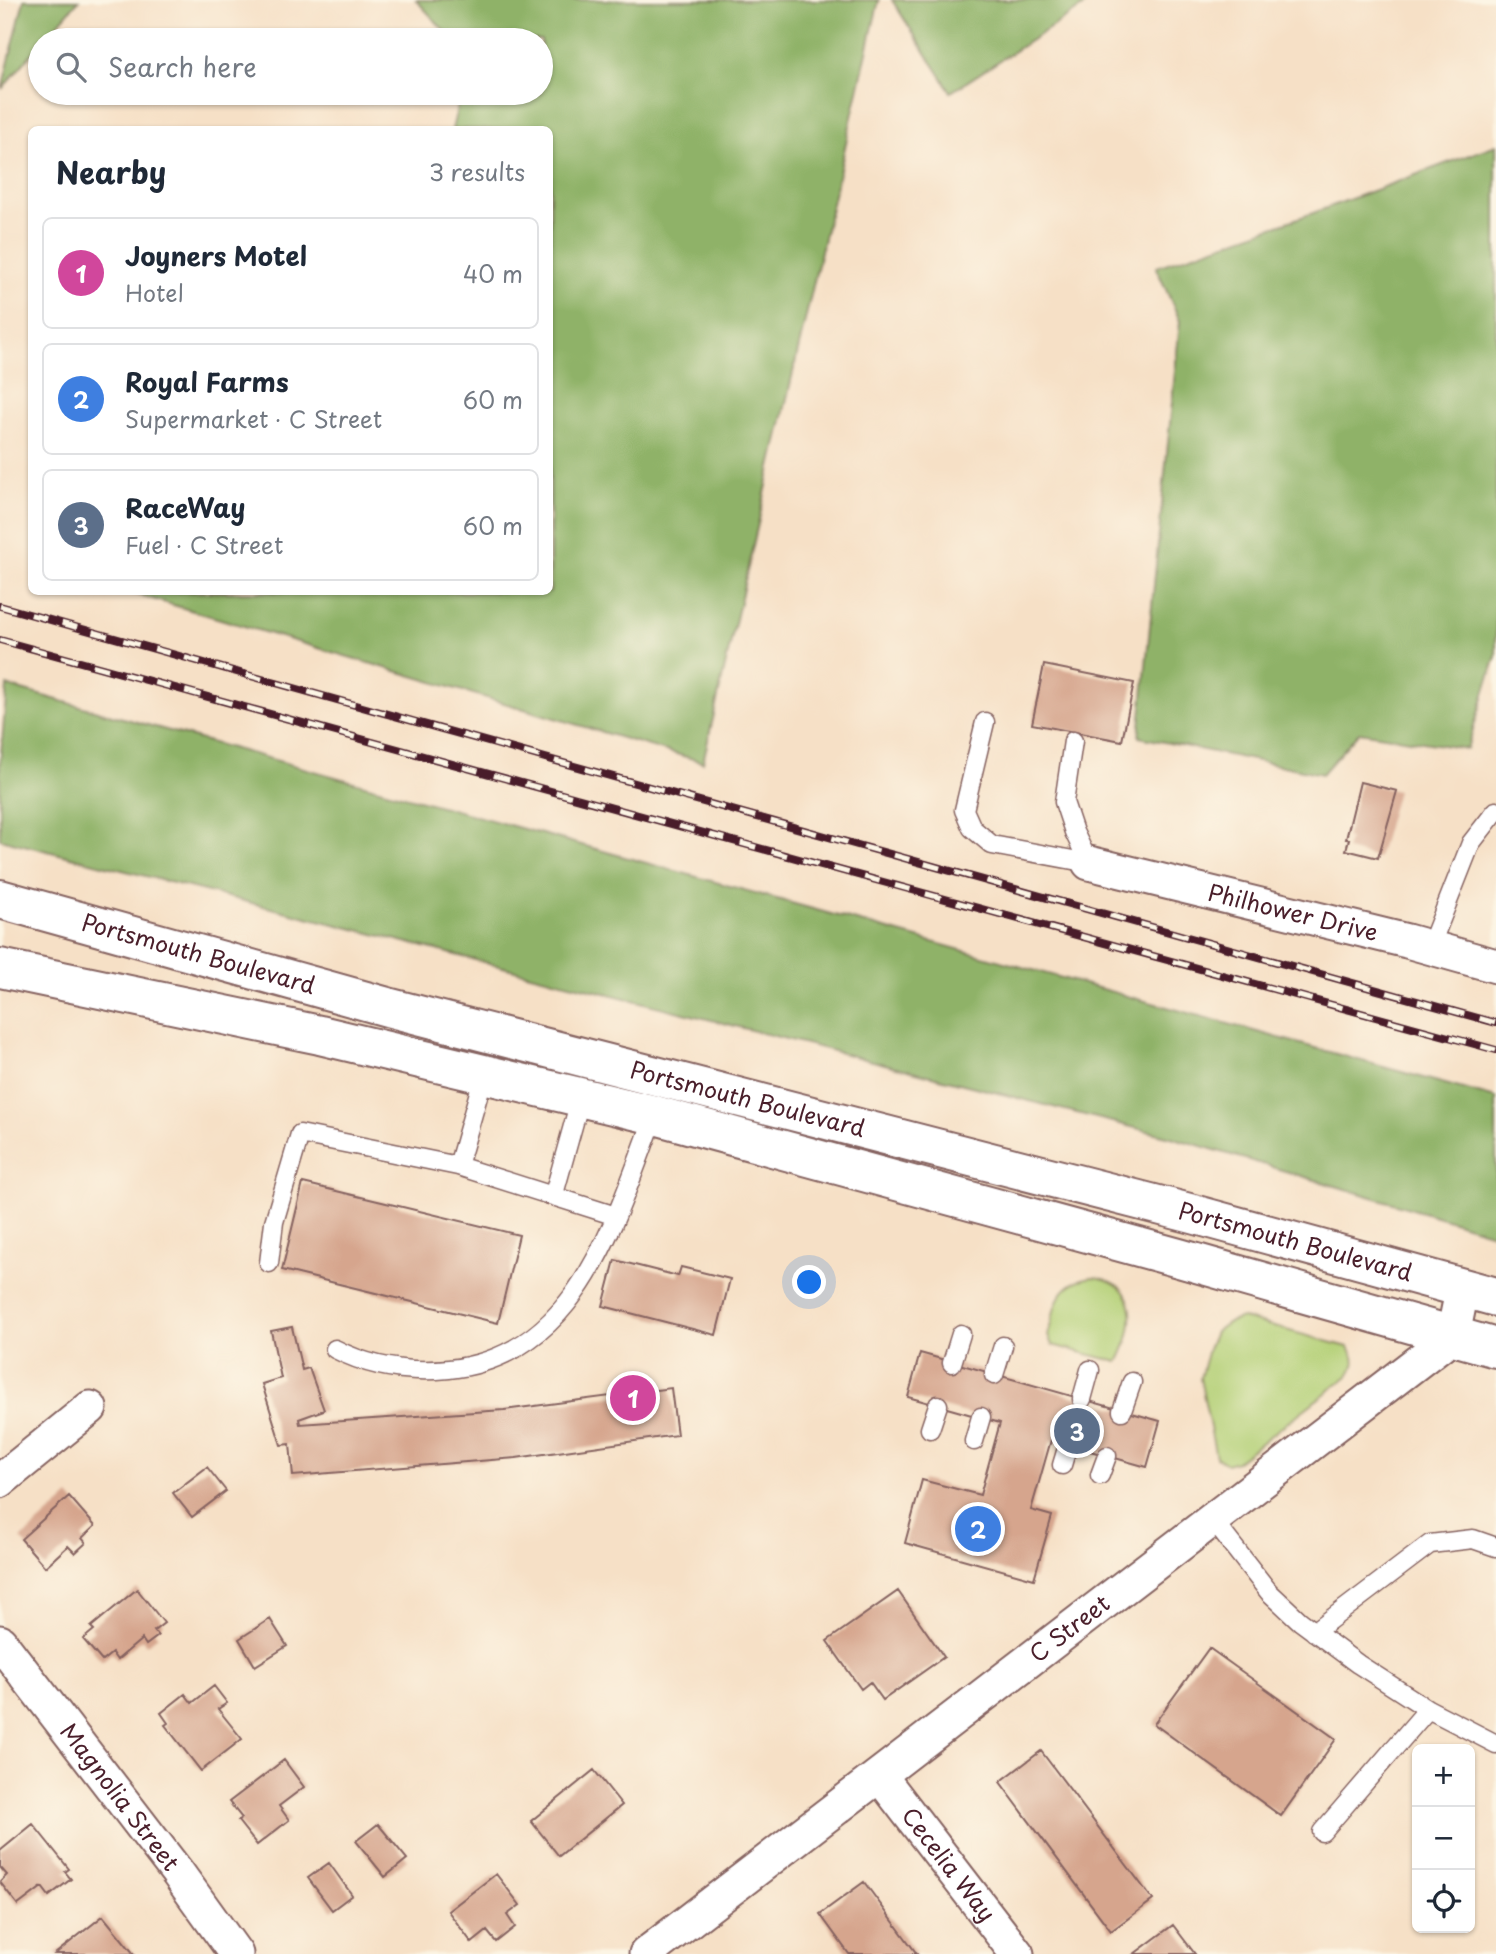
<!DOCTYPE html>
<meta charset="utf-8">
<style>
:root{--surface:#fff;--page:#f2f2f3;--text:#1f2937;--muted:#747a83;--line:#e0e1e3;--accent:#2563eb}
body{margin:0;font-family:"Playpen Sans",sans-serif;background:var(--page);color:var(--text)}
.controls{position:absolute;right:21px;bottom:21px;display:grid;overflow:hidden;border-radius:10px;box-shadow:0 2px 5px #0004}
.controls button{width:63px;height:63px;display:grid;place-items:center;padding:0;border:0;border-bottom:2px solid var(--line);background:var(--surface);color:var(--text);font:35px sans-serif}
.you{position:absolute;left:810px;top:1283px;width:24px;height:24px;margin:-18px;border:5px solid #fff;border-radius:50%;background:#1a73e8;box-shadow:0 0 0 10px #1a73e833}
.badge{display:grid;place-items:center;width:46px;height:46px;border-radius:50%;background:var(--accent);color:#fff;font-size:23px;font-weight:700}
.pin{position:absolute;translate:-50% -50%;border:4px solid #fff;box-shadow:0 2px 7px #0006}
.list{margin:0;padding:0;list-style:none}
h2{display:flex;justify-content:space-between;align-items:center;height:91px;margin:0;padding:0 28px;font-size:30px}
h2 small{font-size:23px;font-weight:400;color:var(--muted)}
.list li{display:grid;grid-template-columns:46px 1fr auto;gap:21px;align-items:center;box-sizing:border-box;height:112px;margin:0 14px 14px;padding:0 14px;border:2px solid var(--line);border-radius:10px}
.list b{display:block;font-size:26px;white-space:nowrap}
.list p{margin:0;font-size:23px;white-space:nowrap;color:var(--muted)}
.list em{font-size:23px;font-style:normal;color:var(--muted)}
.icon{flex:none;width:38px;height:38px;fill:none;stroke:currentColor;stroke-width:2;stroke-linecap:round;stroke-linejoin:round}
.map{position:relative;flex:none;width:1496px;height:1954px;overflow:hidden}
.search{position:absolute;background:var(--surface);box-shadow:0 2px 5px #0004;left:28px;top:28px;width:525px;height:77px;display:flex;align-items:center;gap:18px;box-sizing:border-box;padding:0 24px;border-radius:38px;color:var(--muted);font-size:26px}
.panel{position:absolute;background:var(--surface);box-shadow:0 2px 5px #0004;left:28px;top:126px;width:525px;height:469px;border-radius:10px}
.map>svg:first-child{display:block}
.green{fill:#b4d077;stroke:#7f7851;stroke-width:2}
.forest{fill:#8fb268;stroke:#6c684a;stroke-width:2}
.building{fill:#d6a58d}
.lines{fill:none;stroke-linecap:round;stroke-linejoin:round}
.lane-casing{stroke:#866361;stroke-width:21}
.street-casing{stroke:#866361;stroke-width:37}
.primary-casing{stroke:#866361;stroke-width:42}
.lane{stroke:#fff;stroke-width:18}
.street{stroke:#fff;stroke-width:33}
.primary{stroke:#fff;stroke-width:38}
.rail-casing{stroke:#4a1f2b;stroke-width:8}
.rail{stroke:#fcf5e5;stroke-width:5;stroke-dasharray:16;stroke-linecap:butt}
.labels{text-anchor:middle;stroke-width:5;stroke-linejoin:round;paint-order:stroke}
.street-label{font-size:23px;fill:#4a1f2b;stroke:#fcf5e5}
</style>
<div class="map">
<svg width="1496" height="1954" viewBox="0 0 1496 1954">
<rect width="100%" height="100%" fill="#fcf5e5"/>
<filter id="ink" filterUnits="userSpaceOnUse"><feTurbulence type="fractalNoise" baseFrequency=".0143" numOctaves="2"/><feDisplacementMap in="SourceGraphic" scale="14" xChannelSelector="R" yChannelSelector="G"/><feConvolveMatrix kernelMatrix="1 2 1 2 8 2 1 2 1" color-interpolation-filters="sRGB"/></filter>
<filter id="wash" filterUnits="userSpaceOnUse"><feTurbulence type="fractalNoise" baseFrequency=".00686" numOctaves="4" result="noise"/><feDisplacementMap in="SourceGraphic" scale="28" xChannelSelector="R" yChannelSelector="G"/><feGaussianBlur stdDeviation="1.57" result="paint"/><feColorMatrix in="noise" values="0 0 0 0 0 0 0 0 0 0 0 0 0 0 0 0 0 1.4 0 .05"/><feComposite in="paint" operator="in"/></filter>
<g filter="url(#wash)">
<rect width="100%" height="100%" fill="#f6e0c6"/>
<path class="green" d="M1092,1277C1131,1280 1137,1310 1127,1342C1124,1349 1122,1356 1118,1362L1052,1345L1048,1336C1055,1306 1057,1282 1092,1277Z
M1242,1318L1348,1347C1357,1357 1357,1366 1348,1376L1237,1461L1227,1464L1216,1457L1200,1378L1208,1349L1215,1332L1227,1323Z"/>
<path class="forest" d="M24,0H79L44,40H40V44L2,89Z
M416,0H879L703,762L129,592H550V130L452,129L461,93H541V40H453Z
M892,0H1093L951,92Z
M1496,145V656L1467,749L1359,732L1322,774L1139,737L1180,321L1156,267L1313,213Z
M7,686L1496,1098V1234L1171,1137L0,839V764Z"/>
<g id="blocks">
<path class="building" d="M1044,665L1134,683L1122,741L1032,724Z
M1360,782L1397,791L1378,858L1346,850L1349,839H1346Z
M303,1183L519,1235L498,1323L282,1270Z
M615,1260L678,1276L681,1267L730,1279L716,1335L603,1306Z
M292,1327L302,1370L309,1368L324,1410L299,1419L300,1424L504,1410L671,1388L677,1435L516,1458L293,1476L290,1444L281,1445L262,1384L281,1378L271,1331Z
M920,1353L1160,1421L1147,1467L1051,1440L1031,1510L1052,1516L1034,1579L905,1543L922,1480L980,1495L1000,1423L908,1397Z
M207,1467L226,1491L192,1517L173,1493Z
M69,1496L95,1526L82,1538L86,1543L75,1553L68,1546L45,1567L21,1539Z
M137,1589L164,1623L154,1631L158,1636L146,1645L142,1639L117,1660L112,1653L102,1661L83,1639L94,1630L91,1627Z
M898,1591L944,1657L883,1700L870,1682L861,1689L827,1641Z
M270,1619L287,1646L255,1666L239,1639Z
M1209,1648L1336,1739L1281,1816L1154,1724Z
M214,1686L227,1703L218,1709L242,1739L201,1771L165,1725L168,1723L161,1713L185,1694L192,1703Z
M1041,1751L1153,1900L1111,1931L1000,1782Z
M284,1760L304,1787L279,1806L289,1820L257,1845L238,1821L242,1818L229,1802Z
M594,1770L622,1805L559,1856L531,1821Z
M33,1824L69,1869L65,1872L71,1879L49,1896L42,1887L18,1905L0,1882L7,1875L0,1867V1851Z
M378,1824L407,1859L385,1877L356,1841Z
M329,1863L352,1895L332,1910L308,1878Z
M496,1874L520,1905L507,1915L515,1927L496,1942L487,1931L472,1943L448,1911Z
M864,1882L917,1954H849L820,1914Z
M103,1916L134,1954H55Z
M1173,1925L1195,1954H1134Z"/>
</g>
</g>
<g filter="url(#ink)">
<use href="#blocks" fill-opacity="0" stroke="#866361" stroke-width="2"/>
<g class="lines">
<g class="lane-casing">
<path id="lane" d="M985,722L964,810L972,828L992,845L1089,863
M1073,741L1064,802L1074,832L1089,863
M1430,947L1471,843L1496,811
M458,1166L484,1075
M554,1194L581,1097
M269,1263L274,1222L300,1134L458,1166L616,1216
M335,1349C370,1367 409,1373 449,1369C580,1356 615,1218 655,1115
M952,1363L961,1334
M994,1375L1003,1346
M1082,1399L1090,1370
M1122,1411L1132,1382
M930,1429L938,1405
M974,1441L981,1417
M1062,1465L1068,1445
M1100,1475L1107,1456
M1212,1519L1269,1592L1300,1621L1358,1664L1428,1709L1496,1744
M1314,1632L1430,1544L1473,1539L1496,1547
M1322,1832L1428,1709"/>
</g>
<g class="street-casing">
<g id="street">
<path id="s1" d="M1089,863L1407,941L1496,966"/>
<path d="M0,1481L90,1408"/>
<path id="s2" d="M0,1642L177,1872L236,1954"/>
<path id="s3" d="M880,1776L1017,1954"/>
<path id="s4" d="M646,1954L1453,1335L1463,1286"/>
</g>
</g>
<g class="primary-casing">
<g id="primary">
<path id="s5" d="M0,899L391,1008L1193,1214L1496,1297"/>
<path d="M0,968L320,1035L655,1115L1179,1258L1496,1348"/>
</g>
</g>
<use href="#lane" class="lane"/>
<use href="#street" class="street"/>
<use href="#primary" class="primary"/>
<g class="rail-casing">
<path id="rail" d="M0,606L1496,1023
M0,640L1496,1050"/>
</g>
<use href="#rail" class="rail"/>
</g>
</g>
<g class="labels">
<g class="street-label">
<text dy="8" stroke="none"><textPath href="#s1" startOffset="210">Philhower Drive</textPath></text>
<text dy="8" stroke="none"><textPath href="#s5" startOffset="206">Portsmouth Boulevard</textPath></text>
<text dy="8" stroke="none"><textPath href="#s5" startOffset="774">Portsmouth Boulevard</textPath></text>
<text dy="8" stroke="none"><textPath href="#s5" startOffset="1340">Portsmouth Boulevard</textPath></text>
<text dy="8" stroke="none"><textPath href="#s4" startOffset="534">C Street</textPath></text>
<text dy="8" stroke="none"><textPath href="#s2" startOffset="196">Magnolia Street</textPath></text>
<text dy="8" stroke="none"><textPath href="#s3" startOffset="112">Cecelia Way</textPath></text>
</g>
</g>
</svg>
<div class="controls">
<button>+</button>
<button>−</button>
<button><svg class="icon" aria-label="locate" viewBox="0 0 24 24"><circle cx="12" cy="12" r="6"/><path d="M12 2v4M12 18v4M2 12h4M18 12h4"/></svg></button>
</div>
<div class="you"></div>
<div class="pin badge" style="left:633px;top:1398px;background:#d1479c">1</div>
<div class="pin badge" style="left:978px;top:1529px;background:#3f7fe0">2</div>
<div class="pin badge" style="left:1077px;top:1431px;background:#5c6f8a">3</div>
<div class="search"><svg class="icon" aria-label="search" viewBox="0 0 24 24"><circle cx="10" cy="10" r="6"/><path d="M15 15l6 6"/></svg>Search here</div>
<section class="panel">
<h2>Nearby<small>3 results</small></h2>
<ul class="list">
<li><span class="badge" style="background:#d1479c">1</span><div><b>Joyners Motel</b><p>Hotel</p></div><em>40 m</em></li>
<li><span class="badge" style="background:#3f7fe0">2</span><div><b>Royal Farms</b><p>Supermarket · C Street</p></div><em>60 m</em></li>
<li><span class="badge" style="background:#5c6f8a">3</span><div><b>RaceWay</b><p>Fuel · C Street</p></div><em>60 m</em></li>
</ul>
</section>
</div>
